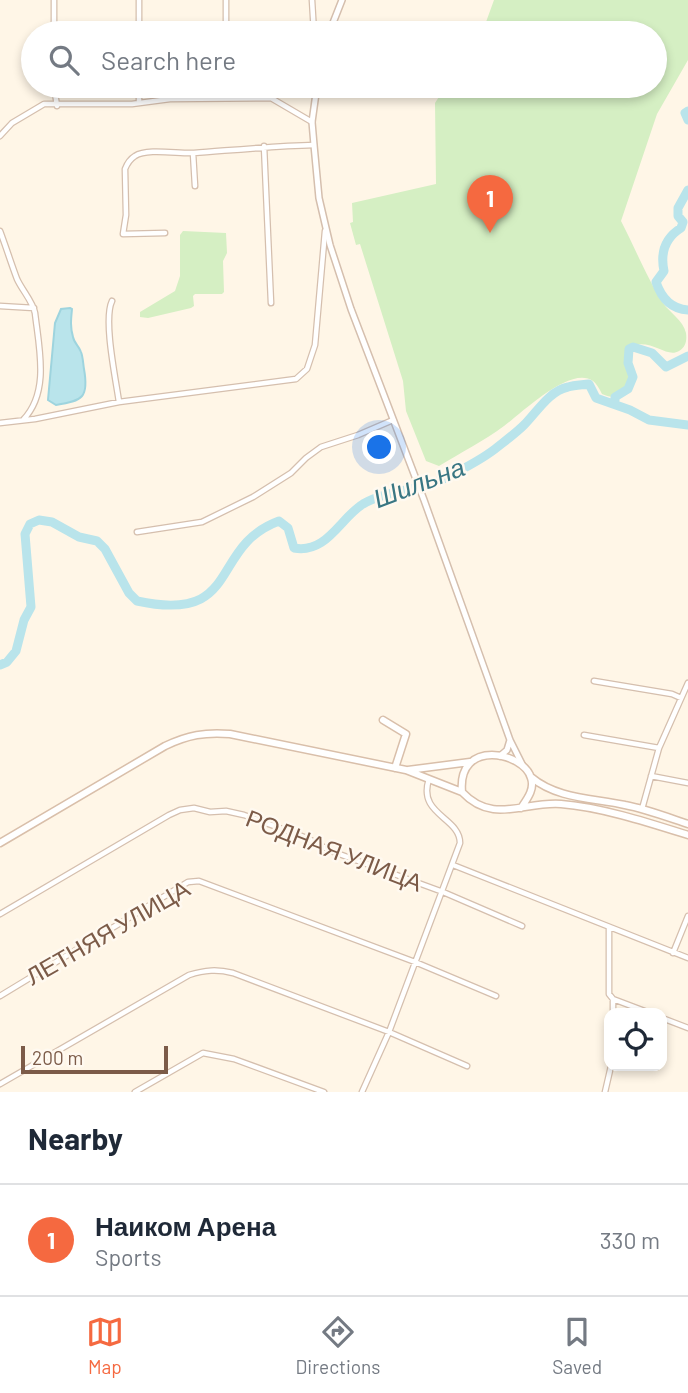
<!DOCTYPE html>
<meta charset="utf-8">
<style>
:root{--surface:#fff;--page:#f2f2f3;--text:#1f2937;--muted:#747a83;--line:#e0e1e3;--accent:#f56940}
body{margin:0;font-family:Barlow,sans-serif;background:var(--page);color:var(--text)}
.controls{position:absolute;right:21px;bottom:21px;display:grid;overflow:hidden;border-radius:14px;box-shadow:0 4px 10px #0003}
.controls button{width:63px;height:63px;display:grid;place-items:center;padding:0;border:0;border-bottom:2px solid var(--line);background:var(--surface);color:var(--text);font:35px sans-serif}
.scale{position:absolute;left:21px;bottom:18px;width:147px;box-sizing:border-box;padding-left:7px;border:4px solid #7c5b48;border-top:0;font-size:19px;line-height:24px;white-space:nowrap;color:#7c5b48;-webkit-text-stroke:5px #fff9f0;paint-order:stroke}
.you{position:absolute;left:380px;top:448px;width:24px;height:24px;margin:-18px;border:5px solid #fff;border-radius:50%;background:#1a73e8;box-shadow:0 0 0 10px #1a73e833}
.badge{display:grid;place-items:center;width:46px;height:46px;border-radius:50%;background:var(--accent);color:#fff;font-size:23px;font-weight:700}
.pin{position:absolute;translate:-50% -58px;filter:drop-shadow(0 2px 4px #0008)}
.pin::after{content:'';position:absolute;top:37px;width:24px;height:21px;background:inherit;clip-path:polygon(0 0,100% 0,50% 100%)}
.list{margin:0;padding:0;list-style:none}
h2{display:flex;justify-content:space-between;align-items:center;height:91px;margin:0;padding:0 28px;font-size:30px}
h2 small{font-size:23px;font-weight:400;color:var(--muted)}
.list li{display:grid;grid-template-columns:46px 1fr auto;gap:21px;align-items:center;box-sizing:border-box;height:112px;padding:0 28px;border-top:2px solid var(--line)}
.list b{display:block;font-size:26px;white-space:nowrap}
.list p{margin:0;font-size:23px;white-space:nowrap;color:var(--muted)}
.list em{font-size:23px;font-style:normal;color:var(--muted)}
.icon{flex:none;width:38px;height:38px;fill:none;stroke:currentColor;stroke-width:2;stroke-linecap:round;stroke-linejoin:round}
.map{position:relative;flex:none;width:688px;height:1092px;overflow:hidden}
.search{position:absolute;background:var(--surface);box-shadow:0 4px 10px #0003;left:21px;right:21px;top:21px;height:77px;display:flex;align-items:center;gap:18px;box-sizing:border-box;padding:0 24px;border-radius:38px;color:var(--muted);font-size:26px}
.sheet{height:203px;background:var(--surface)}
nav{display:flex;justify-content:space-around;align-items:center;box-sizing:border-box;height:98px;border-top:2px solid var(--line);background:var(--surface);font-size:19px;color:var(--muted)}
nav a{display:grid;justify-items:center;gap:4px}
nav .on{color:var(--accent)}
.map>svg:first-child{display:block}
.green{fill:#d5efc3}
.water{fill:#b9e4eb;stroke:#9ed4de;stroke-width:2}
.lines{fill:none;stroke-linecap:round;stroke-linejoin:round}
.river{stroke:#b9e4eb;stroke-width:9}
.minor-casing{stroke:#d5bfae;stroke-width:7}
.tertiary-casing{stroke:#d5bfae;stroke-width:8}
.secondary-casing{stroke:#d9bfaa;stroke-width:9}
.minor{stroke:#fff;stroke-width:4.5}
.tertiary{stroke:#fff;stroke-width:5}
.secondary{stroke:#fff;stroke-width:6}
.labels{text-anchor:middle;stroke-width:5;stroke-linejoin:round;paint-order:stroke}
.street-label{font-size:24px;fill:#7c5b48;stroke:#fff9f0}
.water-label{font-size:26px;font-style:italic;fill:#397683;stroke:#fff9f0}
</style>
<div class="map">
<svg width="688" height="1092" viewBox="0 0 688 1092">
<rect width="100%" height="100%" fill="#fff6e7"/>
<path class="green" d="M494,0H688V60L657,114L621,221C634,246 648,280 663,303C670,313 683,320 686,333C687,340 686,347 679,351C666,359 652,337 628,347L625,362L630,382C625,397 616,400 602,394C600,390 597,384 593,381C570,365 522,413 504,426C484,441 460,453 439,466L426,461L406,411L403,381L360,244L356,245L350,223L353,222L352,203L436,184L435,103L446,86H655V33H482Z
M183,231L226,233L227,253L223,261L224,292L222,294H195L193,296L194,306L191,308L148,318L140,317V312L175,291L180,276V235Z"/>
<path class="water" d="M70,308L72,309C71,319 70,327 73,337C74,343 79,346 81,352C83,357 83,363 84,369C89,397 83,401 56,405L48,400L55,323L61,309Z"/>
<g class="lines">
<path class="river" d="M688,111L685,113L688,120
M688,190L678,208V216L683,222L681,228C665,238 660,252 664,271L656,282C661,297 671,309 688,310
M615,404V397L628,389L633,377L628,363L629,349L633,347L652,353L666,367L688,356
M0,665L7,662L16,651L24,620L31,607L25,534L30,524L39,520L52,522L79,537L97,541L105,549L129,593L137,601C243,624 208,547 279,521L288,528L294,548C327,554 340,518 363,504C389,489 423,491 449,476C465,468 482,459 495,449C505,441 516,433 524,425C537,412 549,391 568,387C575,385 583,385 589,384L596,398L630,410L649,420L688,425"/>
<g class="minor-casing">
<path id="minor" d="M54,0V33
M226,0V33
M312,0L314,33
M139,33V0
M54,86L57,106
M225,98V86
M139,103V86
M0,136L12,123L44,104H132L170,99L271,98L312,122
M264,146L271,303
M193,153L195,186
M0,231C6,247 11,263 17,279C22,290 33,302 35,313C39,348 50,392 23,420
M165,233L123,234L126,215L125,169C127,164 130,159 135,156C147,148 179,154 194,153C234,150 273,146 314,145
M112,301C103,320 116,380 119,402
M0,306L34,308
M0,423L35,419L119,402L296,379L307,369L315,345L325,231
M137,532L202,522L253,497L291,473L306,458L321,447L358,435L393,420
M594,681L672,694L681,698
M584,735L659,748
M651,776L688,783
M642,809L659,748L688,683
M453,865L688,958
M0,914L169,815L180,810L194,808L210,812L226,811L244,815L307,838L331,851L443,892L522,926
M609,927V994L613,999V1013
M673,953L688,916
M0,996L188,882L199,881L415,962L496,996
M613,999L650,1013
M662,1018L688,1028
M0,1084L189,975C205,970 217,969 233,973L389,1032L467,1066
M135,1092L203,1053L234,1059L324,1092
M362,1092L389,1032L460,843C460,817 417,815 429,779
M605,1092L611,1066"/>
</g>
<g class="tertiary-casing">
<path id="tertiary" d="M329,33L342,0
M317,86L312,122L314,145L319,198L330,245L351,309L424,500L510,740L523,766
M500,756L507,750L510,740"/>
</g>
<g class="secondary-casing">
<path id="secondary" d="M383,720L406,734L395,768
M408,770L470,762
M531,777C557,799 593,798 625,805C646,809 667,817 688,824
M521,808C527,799 535,789 531,778C524,752 457,738 462,792C493,825 524,801 561,804C601,807 650,823 688,835
M0,843L165,746C188,735 205,732 230,734L406,770L462,792"/>
</g>
<use href="#minor" class="minor"/>
<use href="#tertiary" class="tertiary"/>
<use href="#secondary" class="secondary"/>
</g>
<g class="labels">
<g class="street-label">
<text transform="translate(334 851) rotate(21)" y="8">РОДНАЯ УЛИЦА</text>
<text transform="translate(108 933) rotate(-30)" y="8">ЛЕТНЯЯ УЛИЦА</text>
</g>
<g class="water-label">
<text transform="translate(419 483) rotate(-21)" y="9">Шильна</text>
</g>
</g>
</svg>
<div class="controls">
<button><svg class="icon" aria-label="locate" viewBox="0 0 24 24"><circle cx="12" cy="12" r="6"/><path d="M12 2v4M12 18v4M2 12h4M18 12h4"/></svg></button>
</div>
<div class="scale">200 m</div>
<div class="you"></div>
<div class="pin badge" style="left:490px;top:233px">1</div>
<div class="search"><svg class="icon" aria-label="search" viewBox="0 0 24 24"><circle cx="10" cy="10" r="6"/><path d="M15 15l6 6"/></svg>Search here</div>
</div>
<section class="sheet">
<h2>Nearby<small></small></h2>
<ul class="list">
<li><span class="badge">1</span><div><b>Наиком Арена</b><p>Sports</p></div><em>330 m</em></li>
</ul>
</section>
<nav>
<a class="on"><svg class="icon" aria-label="map" viewBox="0 0 24 24"><path d="M3 6l6-2 6 2 6-2v14l-6 2-6-2-6 2zM9 4v14M15 6v14"/></svg>Map</a>
<a><svg class="icon" aria-label="directions" viewBox="0 0 24 24"><path d="M12 3l9 9-9 9-9-9zM9 14v-3h6M13 9l2 2-2 2"/></svg>Directions</a>
<a><svg class="icon" aria-label="saved" viewBox="0 0 24 24"><path d="M7 4h10v16l-5-4-5 4z"/></svg>Saved</a>
</nav>
